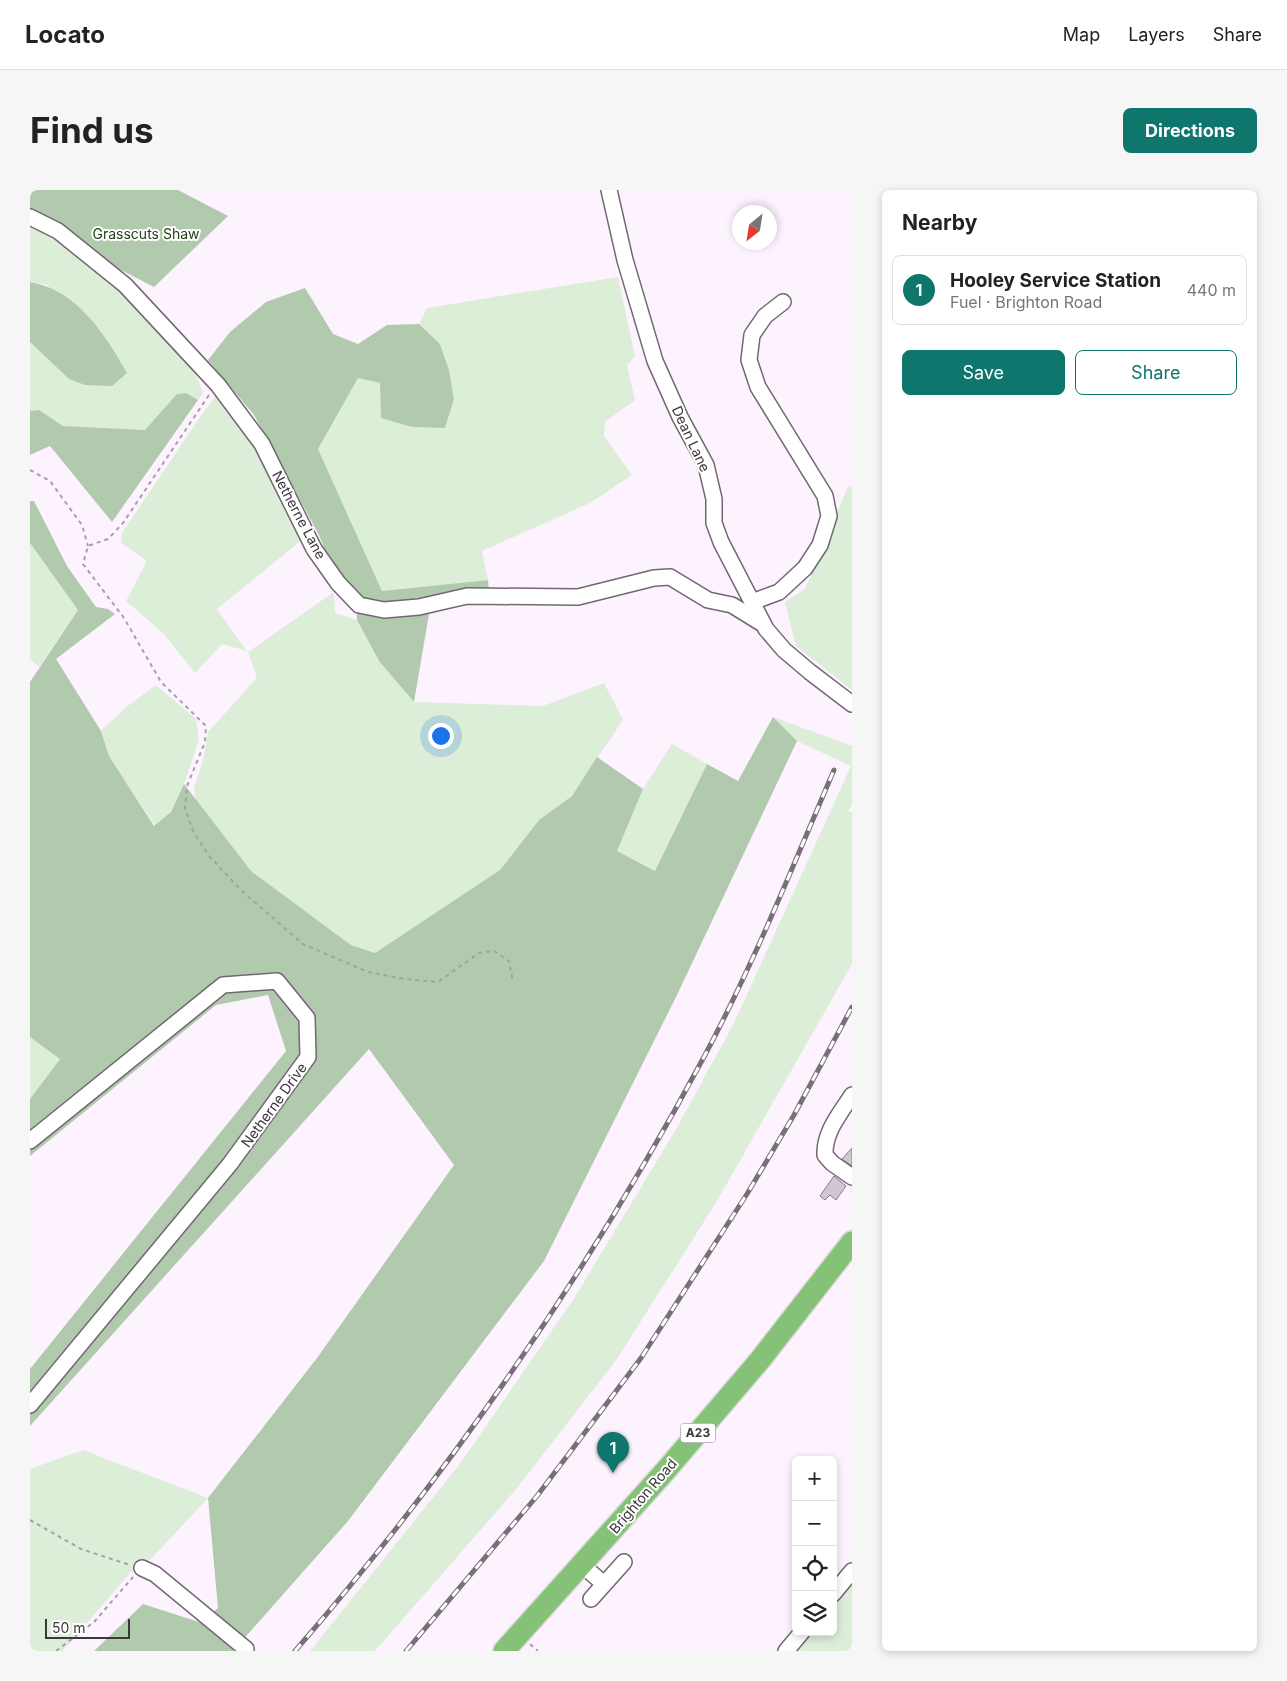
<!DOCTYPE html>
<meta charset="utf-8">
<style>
:root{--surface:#fff;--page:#f6f6f6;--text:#222;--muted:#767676;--line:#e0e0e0;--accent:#0f766e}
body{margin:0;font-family:Inter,sans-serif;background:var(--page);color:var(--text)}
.controls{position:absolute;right:15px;bottom:15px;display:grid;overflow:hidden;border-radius:8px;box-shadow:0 2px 8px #0003}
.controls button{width:45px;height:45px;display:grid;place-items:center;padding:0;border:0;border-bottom:1px solid var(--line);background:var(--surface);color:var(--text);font:25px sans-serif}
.compass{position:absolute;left:702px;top:15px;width:45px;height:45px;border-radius:50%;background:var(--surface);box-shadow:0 2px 8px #0003;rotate:210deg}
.scale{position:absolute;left:15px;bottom:12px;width:85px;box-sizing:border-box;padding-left:5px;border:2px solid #3b373b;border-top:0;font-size:14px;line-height:18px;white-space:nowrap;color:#3b373b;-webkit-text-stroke:4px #fff;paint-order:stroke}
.you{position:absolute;left:410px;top:545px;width:18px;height:18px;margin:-12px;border:4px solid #fff;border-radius:50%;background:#1a73e8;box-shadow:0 0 0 8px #1a73e833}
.badge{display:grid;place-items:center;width:32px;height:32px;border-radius:50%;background:var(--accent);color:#fff;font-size:16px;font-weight:700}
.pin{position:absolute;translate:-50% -41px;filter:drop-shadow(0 1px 2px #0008)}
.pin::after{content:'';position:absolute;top:26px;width:18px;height:15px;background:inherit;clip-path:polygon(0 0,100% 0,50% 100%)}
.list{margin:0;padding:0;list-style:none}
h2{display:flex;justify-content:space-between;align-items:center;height:65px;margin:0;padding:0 20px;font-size:21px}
h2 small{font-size:16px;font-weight:400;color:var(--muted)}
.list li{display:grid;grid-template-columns:32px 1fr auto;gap:15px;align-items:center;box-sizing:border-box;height:70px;margin:0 10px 10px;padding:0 10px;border:1px solid var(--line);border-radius:8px}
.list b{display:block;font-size:19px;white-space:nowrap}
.list p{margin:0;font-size:16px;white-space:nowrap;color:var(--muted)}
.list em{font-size:16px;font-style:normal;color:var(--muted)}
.actions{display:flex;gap:10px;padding:15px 20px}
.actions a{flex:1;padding:11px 0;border:1px solid var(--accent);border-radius:8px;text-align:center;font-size:18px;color:var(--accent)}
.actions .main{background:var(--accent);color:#fff}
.icon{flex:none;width:28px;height:28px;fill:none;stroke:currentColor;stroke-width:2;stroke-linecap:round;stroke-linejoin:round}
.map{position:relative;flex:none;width:822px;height:1461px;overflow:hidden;border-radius:8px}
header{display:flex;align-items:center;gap:30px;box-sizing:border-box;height:70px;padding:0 25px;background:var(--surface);border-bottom:1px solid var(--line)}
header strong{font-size:24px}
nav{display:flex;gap:28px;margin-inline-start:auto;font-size:18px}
.intro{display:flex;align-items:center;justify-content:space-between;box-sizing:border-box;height:120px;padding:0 30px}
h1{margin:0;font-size:35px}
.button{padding:12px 22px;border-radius:8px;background:var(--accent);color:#fff;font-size:18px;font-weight:700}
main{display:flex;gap:30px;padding:0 30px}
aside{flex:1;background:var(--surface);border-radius:8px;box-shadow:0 2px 8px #0003}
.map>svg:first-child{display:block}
.green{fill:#dcedd8}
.forest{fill:#b1c9ac}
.building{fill:#d0c7d2;stroke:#847b85}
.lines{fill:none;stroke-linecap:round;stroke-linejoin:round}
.minor-casing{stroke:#716872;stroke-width:18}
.highway-casing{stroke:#d8d7d8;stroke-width:24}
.path{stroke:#a69fa7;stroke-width:2;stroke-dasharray:4 4;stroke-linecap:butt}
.minor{stroke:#fff;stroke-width:15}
.highway{stroke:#85c277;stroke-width:21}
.rail-casing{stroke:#777177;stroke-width:5}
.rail{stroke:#fff;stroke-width:3;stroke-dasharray:9;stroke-linecap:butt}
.labels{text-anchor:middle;stroke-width:4;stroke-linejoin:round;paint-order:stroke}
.shield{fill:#fff;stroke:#767376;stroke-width:1}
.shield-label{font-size:12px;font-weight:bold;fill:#3b373b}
.park-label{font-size:14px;fill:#1f4118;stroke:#fff}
.street-label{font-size:14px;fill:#3b373b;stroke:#fff}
</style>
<header>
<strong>Locato</strong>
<nav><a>Map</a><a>Layers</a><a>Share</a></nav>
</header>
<div class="intro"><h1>Find us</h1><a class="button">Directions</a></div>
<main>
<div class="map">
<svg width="822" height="1461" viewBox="0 0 822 1461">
<rect width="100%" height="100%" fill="#fdf3fe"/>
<path class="green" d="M0,33L34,51L92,100L163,178L173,203L168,210L156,203L147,204L116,240L33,236L9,220L0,221V152L39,189L18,95L0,92Z
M588,87L605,166L597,175L605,210L575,232L574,246L602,285L560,313L452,361L458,390L352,401L288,259L328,188L350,193L415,238L424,209L419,180L410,154L389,134L397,118Z
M186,206L210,231L273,349L187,419L217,461L192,454L165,483L134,444L96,411L117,371L91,353L92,343L168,230Z
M818,296L822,298V500L766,456L755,412L775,399Z
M0,353L48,420L9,477L0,469Z
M304,402L305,423L327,430L349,471L384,512L513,516L574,493L593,530L542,606L509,630L470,680L345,763L321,755L221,681L166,619L164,598L173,570L178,542L227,488L218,462Z
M126,495L166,529L169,550L154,594L141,622L125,636L79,566L71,541L95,518Z
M743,527L822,556V615L818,622H822V774L801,811L687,1011L587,1169L487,1298L345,1461H280L429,1275L543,1110L645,941L703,835L821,576L767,551Z
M642,554L677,574L625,681L587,661L613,599Z
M0,847L30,869L0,909Z
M53,1260L178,1308L122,1368L100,1383L33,1461H0V1279Z
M822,1392V1461H766L781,1442H803V1415Z"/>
<path class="forest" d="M0,0H148L198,26L124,97L0,33Z
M0,92C47,100 75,144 97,183L82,196L55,195L39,189L0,152Z
M275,98L303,144L328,154L357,135L389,134L410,154L419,180L424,209L415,238L382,237L351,228L350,193L328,188L288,259L352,401L458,390L460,411L400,418L384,512L349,471L327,430L326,410L306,388L289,345L224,225L178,170L200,142L236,112Z
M156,203L168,210L82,332L20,256L0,265V221L9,220L33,236L115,240L147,204Z
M0,311H4L37,376L66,417L78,419L85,424L26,469L71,541L79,566L124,636L141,622L154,594L221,681L321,755L345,763L470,680L509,630L542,606L567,567L613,599L587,661L625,681L677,574L708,591L743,527L767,551L647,805L514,1071L318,1331L203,1461H64L113,1414L172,1433L188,1418L178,1308L287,1168L424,975L339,859L0,1236V1179L256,861L238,805L186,815L0,966V909L30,869L0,847V492L48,420L0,353Z"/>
<path class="building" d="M822,958V976L812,969Z
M804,986L816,996L806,1010L800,1005L795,1010L790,1006Z"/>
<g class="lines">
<g class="minor-casing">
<path id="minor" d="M579,0L595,70L625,171L650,227L676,275L684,309V333L691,352L736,439L754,460L780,482L822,514
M0,27L28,41L95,95L188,195L232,254L284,359L308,393L329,415L354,420L389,417L437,406L548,407L624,388L640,387L678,410L702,415L731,433
M722,412L749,402L775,378L790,355L799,326L795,306L728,197L719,170L722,145L735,126L753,112
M822,905C810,924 794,942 795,965L802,973L822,987
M0,951L193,795L247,791L277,828L278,867L200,974L0,1215
M552,1375L574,1394
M112,1378L125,1384L216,1459
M803,1404L822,1381
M561,1409L594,1372
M756,1461L772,1442"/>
</g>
<g class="highway-casing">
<path id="highway" d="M474,1461L637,1279L730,1170L822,1052"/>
</g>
<path class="path" d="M179,205L93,333L78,349L58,356L53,374L94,428L131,492L176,536L175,552L157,596L155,619L164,643L180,667L212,701L273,754L338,782L375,789L408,792L449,763L464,761L479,771L483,792
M0,280L20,291L52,335L58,356
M0,1330L51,1359L100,1375
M500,1454L508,1461
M26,1461L64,1432L103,1387"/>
<use href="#minor" class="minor"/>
<use href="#highway" class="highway"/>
<g class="rail-casing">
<path id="rail" d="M265,1461C423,1279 561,1078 675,865C724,773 763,676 804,580
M376,1461L507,1306L611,1168L717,1004L764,925L822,817"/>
</g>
<use href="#rail" class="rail"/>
</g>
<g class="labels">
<rect class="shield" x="650.5" y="1233.5" width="35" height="19" rx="4"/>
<g class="shield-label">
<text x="668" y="1247">A23</text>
</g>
<g class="park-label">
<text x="116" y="49">Grasscuts Shaw</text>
</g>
<g class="street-label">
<text transform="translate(661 249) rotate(65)" y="5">Dean Lane</text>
<text transform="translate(269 325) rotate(62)" y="5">Netherne Lane</text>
<text transform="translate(244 915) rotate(-54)" y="5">Netherne Drive</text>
<text transform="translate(613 1306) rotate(-49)" y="5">Brighton Road</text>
</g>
</g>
</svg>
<div class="controls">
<button>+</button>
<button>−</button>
<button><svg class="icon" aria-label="locate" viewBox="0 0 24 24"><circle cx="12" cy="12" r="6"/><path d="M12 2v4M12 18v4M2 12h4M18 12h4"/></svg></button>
<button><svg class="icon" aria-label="layers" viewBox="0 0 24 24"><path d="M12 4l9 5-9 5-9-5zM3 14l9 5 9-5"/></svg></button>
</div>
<svg class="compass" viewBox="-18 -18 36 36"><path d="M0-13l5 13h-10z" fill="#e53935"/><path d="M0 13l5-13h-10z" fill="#767676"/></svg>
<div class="scale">50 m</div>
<div class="you"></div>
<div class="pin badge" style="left:583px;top:1283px">1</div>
</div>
<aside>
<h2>Nearby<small></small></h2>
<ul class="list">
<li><span class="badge">1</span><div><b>Hooley Service Station</b><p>Fuel · Brighton Road</p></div><em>440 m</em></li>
</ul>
<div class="actions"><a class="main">Save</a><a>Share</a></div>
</aside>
</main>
